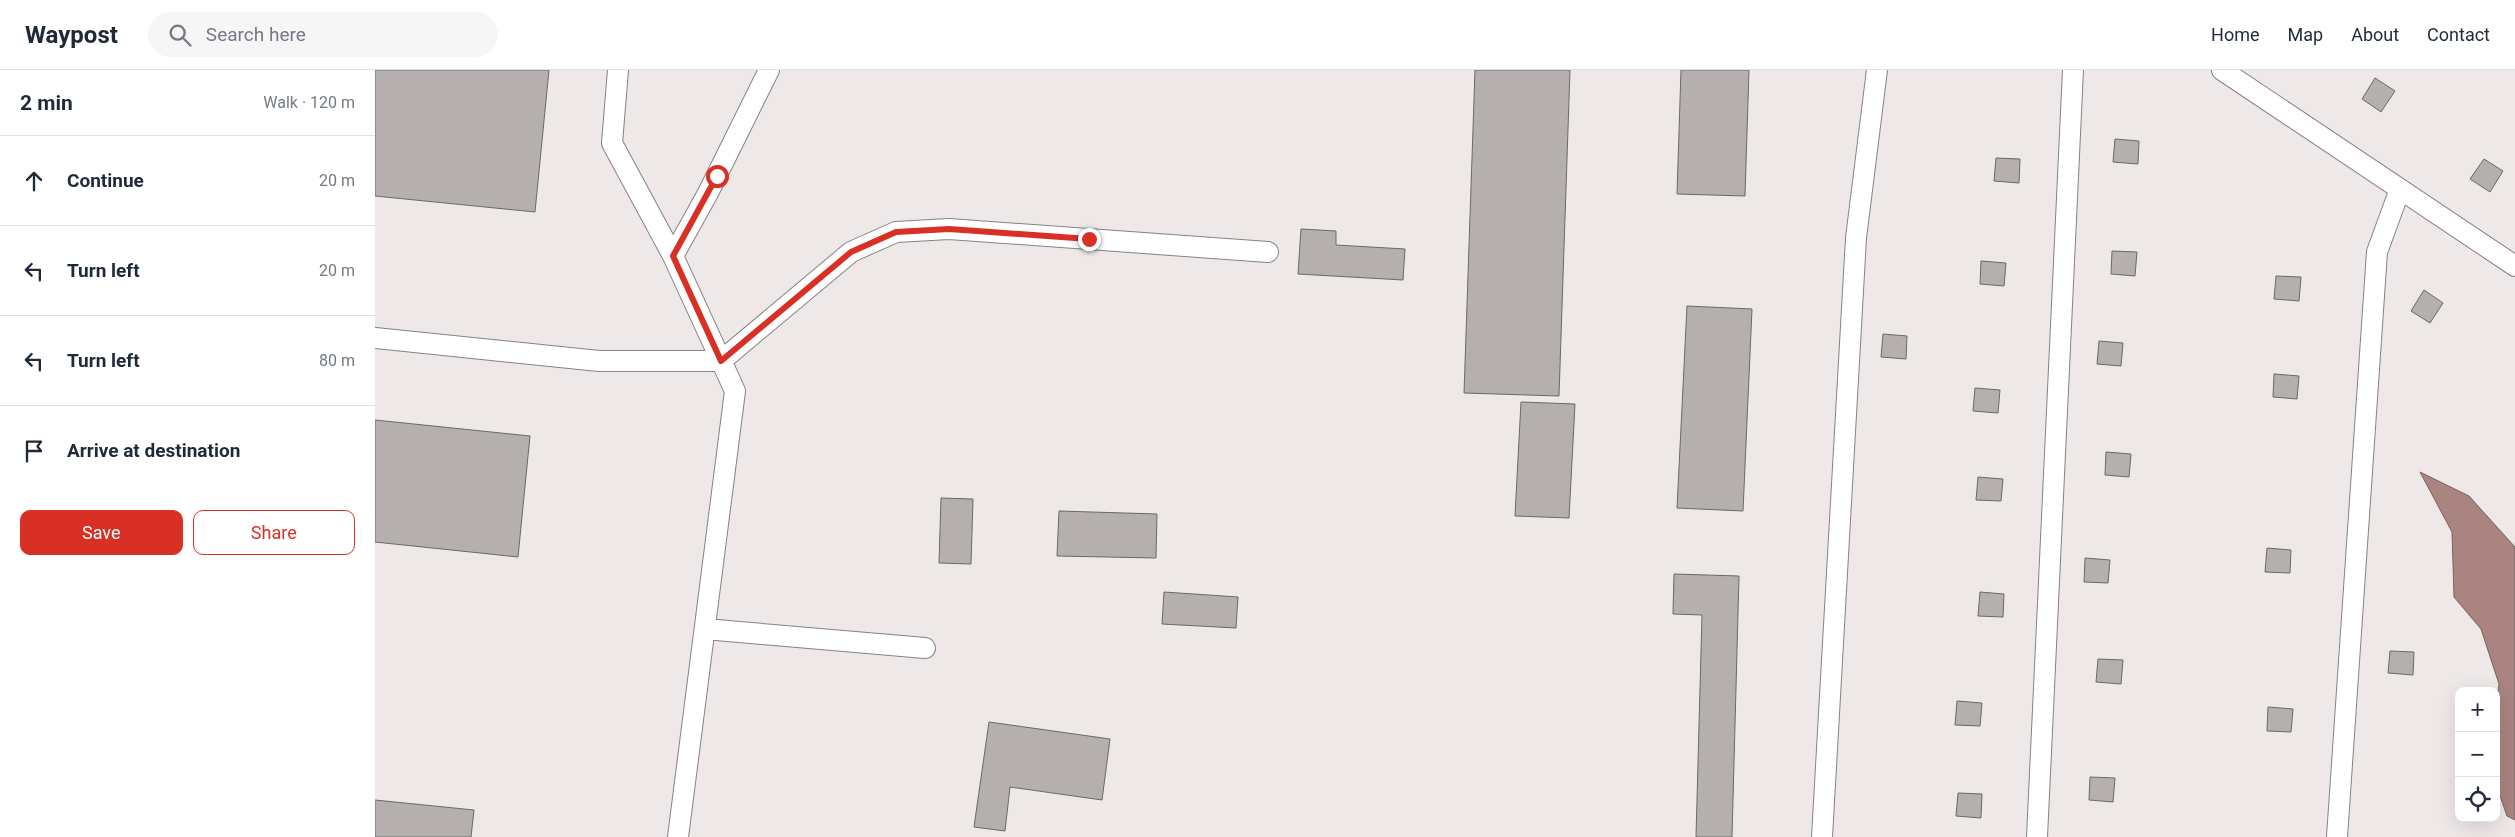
<!DOCTYPE html>
<meta charset="utf-8">
<style>
:root{--surface:#fff;--page:#f6f6f7;--text:#1f2937;--muted:#747a83;--line:#e0e1e3;--accent:#d93025}
body{margin:0;font-family:Roboto,sans-serif;background:var(--page);color:var(--text)}
.controls{position:absolute;right:15px;bottom:15px;display:grid;overflow:hidden;border-radius:10px;box-shadow:0 5px 20px #0002}
.controls button{width:45px;height:45px;display:grid;place-items:center;padding:0;border:0;border-bottom:1px solid var(--line);background:var(--surface);color:var(--text);font:25px sans-serif}
.stop{position:absolute;width:15px;height:15px;margin:-11px;border:4px solid #d93025;border-radius:50%;background:#fff}
.stop.end{background:#d93025;border-color:#fff;box-shadow:0 1px 5px #0008}
.list{margin:0;padding:0;list-style:none}
h2{display:flex;justify-content:space-between;align-items:center;height:65px;margin:0;padding:0 20px;font-size:21px}
h2 small{font-size:16px;font-weight:400;color:var(--muted)}
.list li{display:grid;grid-template-columns:32px 1fr auto;gap:15px;align-items:center;box-sizing:border-box;height:90px;padding:0 20px;border-top:1px solid var(--line)}
.list b{display:block;font-size:19px;white-space:nowrap}
.list em{font-size:16px;font-style:normal;color:var(--muted)}
.actions{display:flex;gap:10px;padding:15px 20px}
.actions a{flex:1;padding:11px 0;border:1px solid var(--accent);border-radius:10px;text-align:center;font-size:18px;color:var(--accent)}
.actions .main{background:var(--accent);color:#fff}
.icon{flex:none;width:28px;height:28px;fill:none;stroke:currentColor;stroke-width:2;stroke-linecap:round;stroke-linejoin:round}
.map{position:relative;flex:none;width:2140px;height:767px;overflow:hidden}
header{display:flex;align-items:center;gap:30px;box-sizing:border-box;height:70px;padding:0 25px;background:var(--surface);border-bottom:1px solid var(--line)}
header strong{font-size:24px}
nav{display:flex;gap:28px;margin-inline-start:auto;font-size:18px}
.search{width:350px;height:45px;background:var(--page);display:flex;align-items:center;gap:12px;box-sizing:border-box;padding:0 18px;border-radius:28px;color:var(--muted);font-size:19px}
main{display:flex}
aside{flex:1;background:var(--surface)}
.map>svg:first-child{display:block}
.water{fill:#a98481;stroke:#7b615f}
.building{fill:#b5b0af;stroke:#6d6868}
.lines{fill:none;stroke-linecap:round;stroke-linejoin:round}
.lane-casing{stroke:#878282;stroke-width:22}
.lane{stroke:#fff;stroke-width:20}
.route{stroke:#d93025;stroke-width:6}
</style>
<header>
<strong>Waypost</strong>
<div class="search"><svg class="icon" aria-label="search" viewBox="0 0 24 24"><circle cx="10" cy="10" r="6"/><path d="M15 15l6 6"/></svg>Search here</div>
<nav><a>Home</a><a>Map</a><a>About</a><a>Contact</a></nav>
</header>
<main>
<aside>
<h2>2 min<small>Walk · 120 m</small></h2>
<ul class="list">
<li><svg class="icon" aria-label="ahead" viewBox="0 0 24 24"><path d="M12 20V5M6 11l6-6 6 6"/></svg><div><b>Continue</b></div><em>20 m</em></li>
<li><svg class="icon" aria-label="left" viewBox="0 0 24 24"><path d="M17 20v-9H6M10 6l-5 5 5 5"/></svg><div><b>Turn left</b></div><em>20 m</em></li>
<li><svg class="icon" aria-label="left" viewBox="0 0 24 24"><path d="M17 20v-9H6M10 6l-5 5 5 5"/></svg><div><b>Turn left</b></div><em>80 m</em></li>
<li><svg class="icon" aria-label="arrive" viewBox="0 0 24 24"><path d="M6 21V4h12l-3 4 3 4H6"/></svg><div><b>Arrive at destination</b></div></li>
</ul>
<div class="actions"><a class="main">Save</a><a>Share</a></div>
</aside>
<div class="map">
<svg width="2140" height="767" viewBox="0 0 2140 767">
<rect width="100%" height="100%" fill="#eee9e8"/>
<path class="water" d="M2045,402L2094,426L2140,477V750L2132,746L2121,714V636L2124,614L2106,559L2079,527L2077,462Z"/>
<path class="building" d="M0,0H174L160,142L0,126Z
M1100,0H1195L1184,326L1089,323Z
M1306,0H1374L1370,126L1302,124Z
M2000,8L2020,21L2006,42L1987,29Z
M1740,69L1764,71L1763,94L1738,92Z
M1621,88L1645,89L1644,113L1619,111Z
M2109,89L2128,101L2115,122L2095,109Z
M926,159L961,161V175L1030,179L1028,210L923,204Z
M1737,181L1762,182L1760,206L1736,204Z
M1606,191L1631,193L1629,216L1605,214Z
M1901,206L1926,207L1924,231L1899,229Z
M2049,220L2068,233L2055,253L2036,241Z
M1312,236L1377,239L1368,441L1302,438Z
M1508,264L1532,266L1531,289L1506,287Z
M1724,271L1748,273L1746,296L1722,294Z
M1899,304L1924,306L1922,329L1898,327Z
M1600,318L1625,320L1623,343L1598,341Z
M1146,332L1200,334L1194,448L1140,446Z
M0,350L155,366L143,487L0,472Z
M1731,382L1756,384L1754,407L1730,405Z
M1603,407L1628,409L1626,431L1601,430Z
M566,428L598,429L596,494L564,493Z
M684,441L782,444L781,488L682,486Z
M1892,478L1916,480L1915,503L1890,502Z
M1710,488L1735,490L1733,513L1709,512Z
M1299,504L1364,506L1357,767H1321L1327,545L1298,544Z
M789,522L863,527L861,558L787,554Z
M1605,522L1629,524L1628,547L1603,546Z
M2015,581L2039,582L2038,605L2013,603Z
M1723,589L1748,590L1746,614L1721,612Z
M1582,631L1607,633L1605,656L1580,655Z
M1893,637L1918,639L1916,662L1892,661Z
M614,652L735,669L727,730L635,717L630,761L599,757Z
M1715,707L1740,708L1738,732L1714,730Z
M1583,723L1607,724L1606,748L1581,746Z
M0,730L99,740L96,767H0Z"/>
<g class="lines">
<g class="lane-casing">
<path id="lane" d="M243,0L237,73L298,186L360,321L303,767
M1847,0L2140,196
M298,186L333,123L394,0
M0,268L224,291H346L476,182L521,162L574,159L893,182
M330,559L550,578
M1447,767L1481,168L1502,0
M1662,767L1698,0
M1962,767L2002,182L2025,119"/>
</g>
<use href="#lane" class="lane"/>
</g>
<g class="lines">
<path class="route" d="M342,106L298,186L346,291L476,182L521,162L574,159L714,169"/>
</g>
</svg>
<div class="controls">
<button>+</button>
<button>−</button>
<button><svg class="icon" aria-label="locate" viewBox="0 0 24 24"><circle cx="12" cy="12" r="6"/><path d="M12 2v4M12 18v4M2 12h4M18 12h4"/></svg></button>
</div>
<div class="stop" style="left:342px;top:106px"></div>
<div class="stop end" style="left:714px;top:169px"></div>
</div>
</main>
